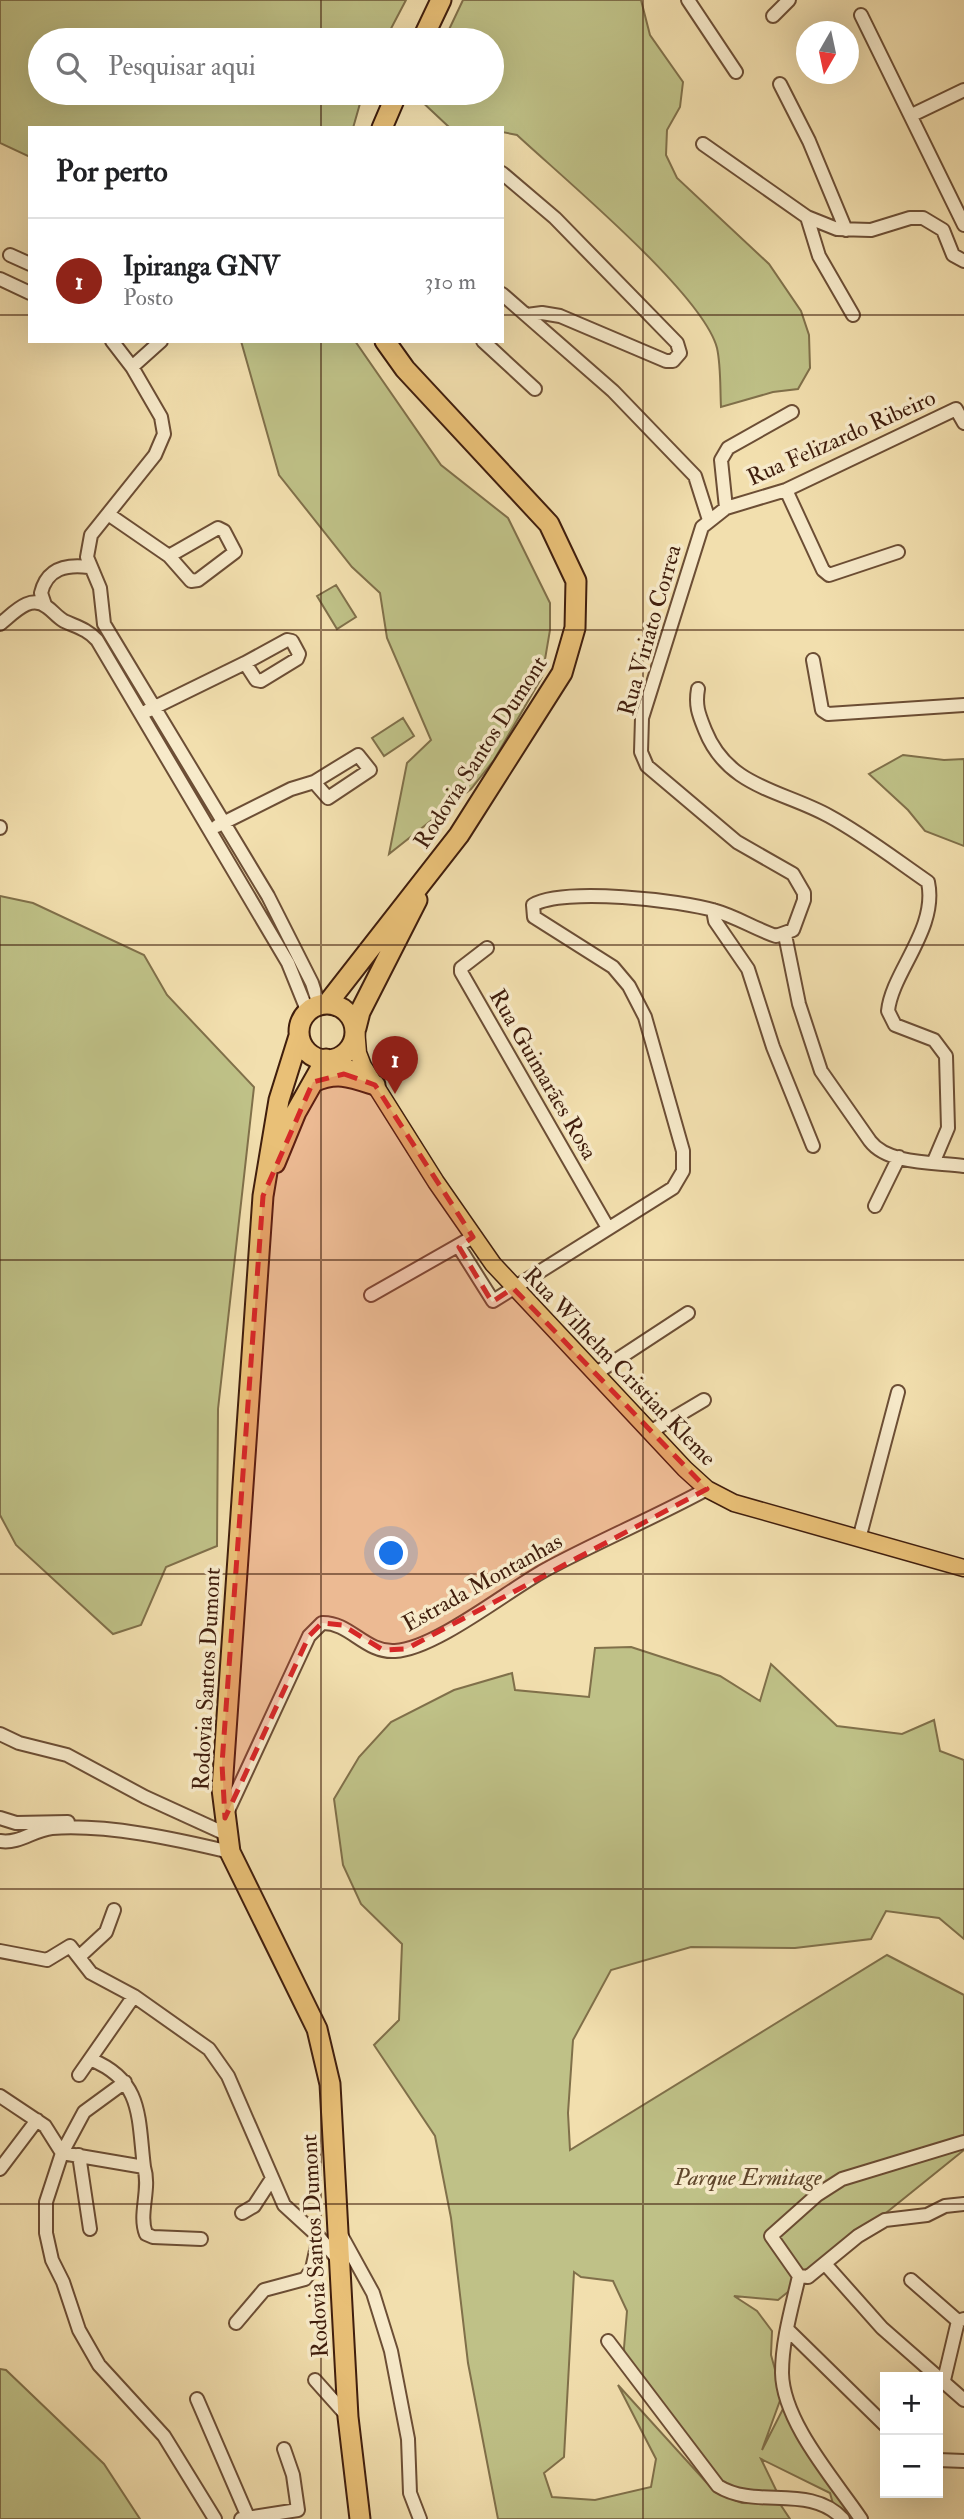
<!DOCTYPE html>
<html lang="pt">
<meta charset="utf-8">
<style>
:root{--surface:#fff;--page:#f6f6f6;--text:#202124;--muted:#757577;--line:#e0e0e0;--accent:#8f2418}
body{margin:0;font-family:"IM FELL Double Pica",serif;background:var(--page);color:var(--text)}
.controls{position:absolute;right:21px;bottom:21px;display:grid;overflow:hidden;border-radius:0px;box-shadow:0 7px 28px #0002}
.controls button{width:63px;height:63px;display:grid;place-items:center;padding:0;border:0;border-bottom:2px solid var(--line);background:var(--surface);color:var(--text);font:35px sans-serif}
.compass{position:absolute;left:796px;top:21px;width:63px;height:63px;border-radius:50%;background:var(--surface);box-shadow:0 7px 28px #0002;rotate:189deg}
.you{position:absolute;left:392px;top:1554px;width:24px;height:24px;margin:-18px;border:5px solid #fff;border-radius:50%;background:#1a73e8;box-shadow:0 0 0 10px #1a73e833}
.badge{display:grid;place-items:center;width:46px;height:46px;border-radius:50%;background:var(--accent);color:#fff;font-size:23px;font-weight:700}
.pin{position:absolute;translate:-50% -58px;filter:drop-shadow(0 2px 4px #0008)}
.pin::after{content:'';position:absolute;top:37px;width:24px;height:21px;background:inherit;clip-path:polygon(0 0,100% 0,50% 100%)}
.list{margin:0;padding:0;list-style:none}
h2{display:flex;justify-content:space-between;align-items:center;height:91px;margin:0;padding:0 28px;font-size:30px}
h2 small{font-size:23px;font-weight:400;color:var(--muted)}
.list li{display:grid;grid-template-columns:46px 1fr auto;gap:21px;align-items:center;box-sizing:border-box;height:126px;padding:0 28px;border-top:2px solid var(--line)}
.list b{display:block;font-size:26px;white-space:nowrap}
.list p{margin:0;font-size:23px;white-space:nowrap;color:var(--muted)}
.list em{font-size:23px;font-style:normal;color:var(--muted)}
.icon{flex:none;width:38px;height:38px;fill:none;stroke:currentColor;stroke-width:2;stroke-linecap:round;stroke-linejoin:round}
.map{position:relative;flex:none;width:964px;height:2519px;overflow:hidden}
.search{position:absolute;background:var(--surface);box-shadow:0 7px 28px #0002;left:28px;top:28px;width:476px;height:77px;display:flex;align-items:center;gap:18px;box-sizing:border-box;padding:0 24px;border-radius:38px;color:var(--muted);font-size:26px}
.panel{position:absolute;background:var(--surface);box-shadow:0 7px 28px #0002;left:28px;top:126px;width:476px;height:217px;border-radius:0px}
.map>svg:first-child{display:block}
.green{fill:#bfc187;stroke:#80704a;stroke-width:2}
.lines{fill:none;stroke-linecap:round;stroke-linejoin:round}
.minor-casing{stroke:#6c4e35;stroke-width:16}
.major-casing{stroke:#401e0d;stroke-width:19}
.highway-casing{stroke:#401e0d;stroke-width:23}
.minor{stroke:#f7eaca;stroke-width:12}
.major{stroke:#e9c077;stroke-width:16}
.highway{stroke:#e9c077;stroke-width:19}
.marked{fill:#d62828;fill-opacity:0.2;stroke:#d62828;stroke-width:5;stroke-dasharray:14 9;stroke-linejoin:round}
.grid{fill:none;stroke:#401e0d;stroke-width:2;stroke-opacity:0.55}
.labels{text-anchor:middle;stroke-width:7;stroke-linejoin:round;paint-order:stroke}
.street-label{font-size:23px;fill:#401e0d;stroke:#f7eaca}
.park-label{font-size:23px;font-style:italic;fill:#60472c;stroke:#f7eaca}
</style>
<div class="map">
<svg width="964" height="2519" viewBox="0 0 964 2519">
<rect width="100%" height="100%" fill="#f2dfae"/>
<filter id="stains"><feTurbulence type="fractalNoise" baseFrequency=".00286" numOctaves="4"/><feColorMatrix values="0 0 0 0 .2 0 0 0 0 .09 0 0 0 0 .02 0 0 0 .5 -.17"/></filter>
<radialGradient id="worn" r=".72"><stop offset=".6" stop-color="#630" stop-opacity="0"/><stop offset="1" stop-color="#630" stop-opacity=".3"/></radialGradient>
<path class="green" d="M0,0H406L385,40H40V93H363L353,128H30V157L0,143Z
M463,0H641L650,35L683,82L680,107L667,130L666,155L677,178L769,264L801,311L809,335L810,368L798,389L773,392L721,407C720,388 721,366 717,348C703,294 562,177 517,135L502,132V128H450L418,98L420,93H492V40H444Z
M241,341H355L441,465L508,518L550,603V630L542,677L494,760L471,789L389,854L407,763L431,740L387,638L380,593L352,567L279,475Z
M336,585L356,617L337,629L317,596Z
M403,718L414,736L384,756L372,738Z
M903,755L944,760L964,759V846L925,831L908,810L869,774Z
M0,896L33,903L144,955L167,995L254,1087L218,1409L217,1546L166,1567L141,1625L113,1634L16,1545L0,1515Z
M631,1647L720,1676L760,1701L771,1664L837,1726L902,1734L934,1720L940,1751L964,1760V1939L939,1918L886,1911L871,1939L795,1948L691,1947L611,1970L573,2040L568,2113L570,2150L887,1955L964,1995V2150L778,2300L734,2296L757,2311L772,2331L771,2355L782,2395L762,2450L787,2401L856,2519H842L835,2511L830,2493L761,2459L777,2492H745L724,2484L626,2373L624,2348L627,2311L613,2281L581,2277L574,2272L564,2457L544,2473L552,2497L595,2500L651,2487L656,2459L618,2385L715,2492L742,2503L780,2504L790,2519H498L468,2363L451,2218L435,2136L374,2045L399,2020L402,1944L361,1904L343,1865L334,1799L359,1757L391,1722L454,1690L512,1673L515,1690L589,1697L595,1648Z
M0,2369L6,2370L104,2464L140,2519H0Z"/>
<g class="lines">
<g class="minor-casing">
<path id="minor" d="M688,0L736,72
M861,15L964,225
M773,16L789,0
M780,84L809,141L846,230
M912,115L964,90
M703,144L807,217L837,229L871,230L910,218H923L943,230L953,255L964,261
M502,173L555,218L677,343L680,353L673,361H666L560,316L542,313L527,315
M807,217L819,256L853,315
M10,255L30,264
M0,279L30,293
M502,294L613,391L695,476L709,520
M112,341L132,367L161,417L164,434L155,455L91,535L87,557L100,588L104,624L268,896L312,983L319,1005
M483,341L535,389
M132,367L161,341
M786,490L823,570L829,575L898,552
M726,508L721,460L728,448L792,412
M108,514L169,556L191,581L198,580L235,552L224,531L218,528L169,556
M45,605L41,593C47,568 67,564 89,567
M0,624C13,614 30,593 47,607C53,611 57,617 64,621C77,627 87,629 97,640L288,963L307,1010
M813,660L822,710L828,714L964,705
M698,689C695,706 699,715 705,730C728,788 782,790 829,816C864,835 896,860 928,882C938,929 892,972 888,1011L895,1025L934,1040L946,1056L948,1128L934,1161
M147,711L245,663L256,680L261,681L297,659L299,654L292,641L287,640L245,663
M217,826L291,789L314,782L358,755L370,770L328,798L314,782
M0,827V828
M713,910L715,921L748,969L773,1047L813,1146
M785,935L799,1004L821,1071L870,1141C888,1165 936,1162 964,1166
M487,948L461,968V972L608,1228
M875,1206L899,1157
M459,1247L493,1301L673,1188L683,1171V1151L645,1017L629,986L613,967L534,917L533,905C563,887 681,900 716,911C737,917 755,929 776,936L793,930L804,900V893L793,874L737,842L647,766L641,752L642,718L702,527L726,508L786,490L956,409L964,423
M371,1295L473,1237
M595,1374L688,1313
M650,1432L704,1400
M859,1539L898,1392
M0,1734L19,1743L67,1755L145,1797L226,1834
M227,1813L309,1636L322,1623C350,1622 365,1653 395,1651C435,1649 507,1591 545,1570C598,1541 654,1518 707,1489
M0,1818L16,1823L68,1822
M0,1841C20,1844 33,1830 52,1828C107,1824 176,1839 230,1852
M0,1951L47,1960L70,1946L91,1973L134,1996L209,2049L228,2076L284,2205L319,2237L340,2262
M80,1956L106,1932L114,1910
M92,2060C143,2081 138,2118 144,2167
M79,2075L134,1996
M125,2082L84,2112L62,2153L144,2167C151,2189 138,2214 146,2234L153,2237L201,2239
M0,2096L45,2126L62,2153L46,2202V2233L52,2260L63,2282L79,2330L99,2365L164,2436L215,2519
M964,2142L842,2179L817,2195L771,2236L799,2276L808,2277L858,2236L885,2220L927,2215L945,2206L964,2204
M79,2155L90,2229
M0,2169L37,2120
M242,2213L254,2206L271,2180
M340,2233L373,2293L391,2351L408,2439L410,2493L420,2519
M826,2265L882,2328L964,2400
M799,2276C792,2307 782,2340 782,2373C783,2422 834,2479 861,2519
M911,2280L958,2321
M236,2323L264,2290L305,2279L312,2269L319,2237
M787,2329L885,2425
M608,2341L718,2486C756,2510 809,2483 843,2519
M315,2380L348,2417
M944,2380L958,2321L964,2319
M197,2399L248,2517
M938,2460L964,2461
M241,2519L298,2510L293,2475L284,2449"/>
</g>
<g class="major-casing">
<path id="major" d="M356,1028L358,1053L363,1066L436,1182L493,1264L685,1469L707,1489L734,1503L964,1568
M334,1059L364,1078"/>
</g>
<g class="highway-casing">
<path id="highway" d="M422,40L441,0
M382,128L397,93
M327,1004L459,835L562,673L575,628L576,581L549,524L405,369L385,341
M299 1032a28 28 0 1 1 56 0a28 28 0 1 1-56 0Z
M356,1028L360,1012L417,900
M299,1036L279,1100L263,1196L222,1789L230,1852L317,2029L330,2084L348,2417L360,2519
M313,1082C337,1071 351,1077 375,1085
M275,1163L296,1112L326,1059"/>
</g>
<use href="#minor" class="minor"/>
<use href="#major" class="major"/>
<use href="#highway" class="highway"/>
</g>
<path class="marked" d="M344,1074L375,1085L473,1237L459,1247L492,1302L513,1288L707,1489L406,1649L383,1650L342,1625L322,1623L309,1636L225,1818L222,1764L263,1196L313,1082Z"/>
<path class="grid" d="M321,0V40M643,0V2519M321,93V128M0,315H30M502,315H964M321,341V2519M0,630H964M0,945H964M0,1260H964M0,1574H964M0,1889H964M0,2204H964"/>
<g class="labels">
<g class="street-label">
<text transform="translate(841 437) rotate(-24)" y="8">Rua Felizardo Ribeiro</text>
<text transform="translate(649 630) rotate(-74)" y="8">Rua Viriato Correa</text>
<text transform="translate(480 752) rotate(-57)" y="8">Rodovia Santos Dumont</text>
<text transform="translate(544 1074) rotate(60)" y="8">Rua Guimarães Rosa</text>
<text transform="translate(620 1366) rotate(46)" y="8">Rua Wilhelm Cristian Kleme</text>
<text transform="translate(482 1582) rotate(-29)" y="8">Estrada Montanhas</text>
<text transform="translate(206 1679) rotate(-87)" y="8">Rodovia Santos Dumont</text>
<text transform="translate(314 2246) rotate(-93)" y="8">Rodovia Santos Dumont</text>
</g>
<g class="park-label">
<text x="748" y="2185">Parque Ermitage</text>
</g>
</g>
<rect width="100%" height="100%" filter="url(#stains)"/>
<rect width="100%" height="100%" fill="url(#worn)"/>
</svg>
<div class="controls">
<button>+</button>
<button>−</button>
</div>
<svg class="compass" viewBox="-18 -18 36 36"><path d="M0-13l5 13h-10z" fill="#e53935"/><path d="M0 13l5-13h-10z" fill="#757577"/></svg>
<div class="you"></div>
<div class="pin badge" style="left:395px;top:1094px">1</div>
<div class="search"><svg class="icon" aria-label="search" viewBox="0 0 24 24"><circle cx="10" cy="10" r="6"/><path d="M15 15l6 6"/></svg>Pesquisar aqui</div>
<section class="panel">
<h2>Por perto<small></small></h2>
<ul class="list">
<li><span class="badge">1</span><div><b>Ipiranga GNV</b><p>Posto</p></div><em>310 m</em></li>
</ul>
</section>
</div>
